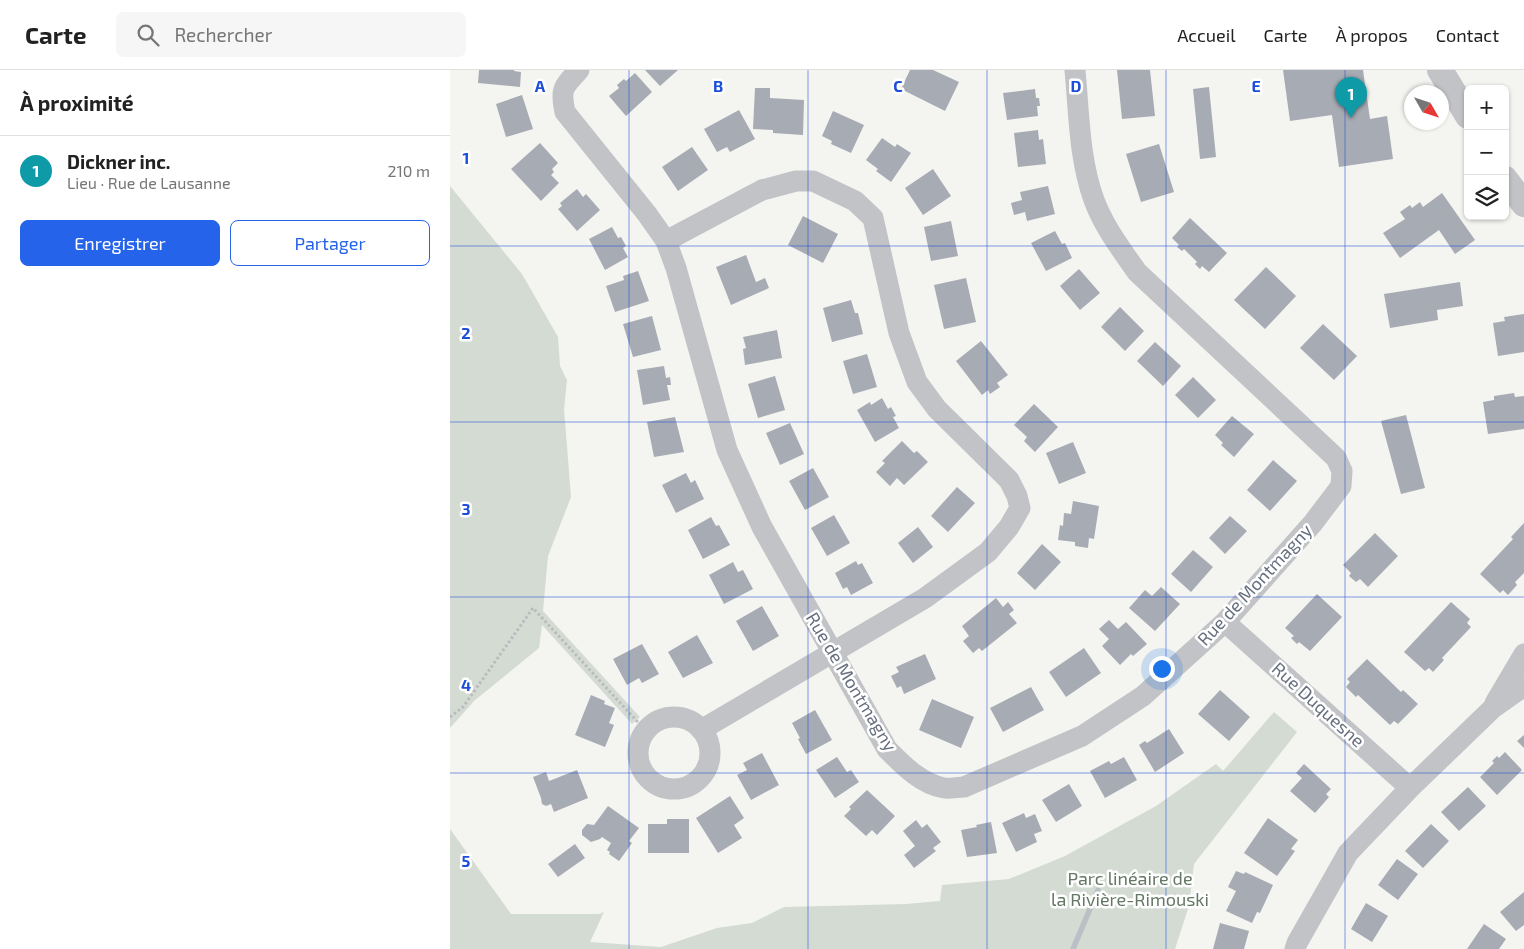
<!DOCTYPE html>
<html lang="fr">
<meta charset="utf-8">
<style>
:root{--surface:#fff;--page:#f6f6f6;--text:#222;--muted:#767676;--line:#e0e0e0;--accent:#2563eb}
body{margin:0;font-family:"Exo 2",sans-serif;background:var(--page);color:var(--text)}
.controls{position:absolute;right:15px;top:15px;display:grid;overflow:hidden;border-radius:8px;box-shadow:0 1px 4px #0004}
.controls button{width:45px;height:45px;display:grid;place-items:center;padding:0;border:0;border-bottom:1px solid var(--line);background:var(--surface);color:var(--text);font:25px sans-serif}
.compass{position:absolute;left:954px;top:15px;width:45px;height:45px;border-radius:50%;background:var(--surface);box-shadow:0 1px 4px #0004;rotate:129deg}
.you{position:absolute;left:711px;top:598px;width:18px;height:18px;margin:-12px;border:4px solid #fff;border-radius:50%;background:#1a73e8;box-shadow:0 0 0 8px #1a73e833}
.badge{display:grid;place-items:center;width:32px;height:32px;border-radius:50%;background:var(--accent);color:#fff;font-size:16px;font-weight:700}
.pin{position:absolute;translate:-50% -41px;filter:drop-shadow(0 1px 2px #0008)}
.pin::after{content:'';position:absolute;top:26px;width:18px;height:15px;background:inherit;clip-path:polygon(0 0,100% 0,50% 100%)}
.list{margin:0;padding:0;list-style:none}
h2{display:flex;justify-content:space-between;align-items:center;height:65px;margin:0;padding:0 20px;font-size:21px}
h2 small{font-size:16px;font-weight:400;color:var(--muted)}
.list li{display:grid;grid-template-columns:32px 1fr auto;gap:15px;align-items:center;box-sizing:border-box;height:70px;padding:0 20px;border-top:1px solid var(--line)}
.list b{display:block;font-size:19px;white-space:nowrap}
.list p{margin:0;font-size:16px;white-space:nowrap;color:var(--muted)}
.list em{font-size:16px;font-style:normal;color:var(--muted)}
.actions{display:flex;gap:10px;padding:15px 20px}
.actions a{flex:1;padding:11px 0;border:1px solid var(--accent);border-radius:8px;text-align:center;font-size:18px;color:var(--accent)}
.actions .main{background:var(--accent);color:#fff}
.icon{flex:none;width:28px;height:28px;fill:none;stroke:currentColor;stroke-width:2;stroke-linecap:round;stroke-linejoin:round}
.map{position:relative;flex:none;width:1074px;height:879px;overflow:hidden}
header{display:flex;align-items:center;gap:30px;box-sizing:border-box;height:70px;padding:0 25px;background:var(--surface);border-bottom:1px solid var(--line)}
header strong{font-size:24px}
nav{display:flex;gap:28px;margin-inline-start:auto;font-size:18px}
.search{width:350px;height:45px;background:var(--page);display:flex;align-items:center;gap:12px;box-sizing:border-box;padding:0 18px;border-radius:8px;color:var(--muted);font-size:19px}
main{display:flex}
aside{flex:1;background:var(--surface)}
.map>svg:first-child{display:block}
.green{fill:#d4dbd3}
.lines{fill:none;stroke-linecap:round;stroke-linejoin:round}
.stream{stroke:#bac1c6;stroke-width:5.5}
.building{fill:#a7abb3}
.path{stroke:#babbbe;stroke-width:3;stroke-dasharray:2.5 2.5;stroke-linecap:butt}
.minor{stroke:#c1c3c6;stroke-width:21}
.tertiary{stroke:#c1c3c6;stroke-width:26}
.grid{fill:none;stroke:#1d4ed8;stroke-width:1;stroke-opacity:0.55}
.labels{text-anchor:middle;stroke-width:5;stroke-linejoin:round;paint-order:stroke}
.street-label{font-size:18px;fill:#676f7f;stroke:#fff}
.park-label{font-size:18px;fill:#657765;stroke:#fff}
.grid-label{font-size:16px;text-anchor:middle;font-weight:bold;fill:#1d4ed8;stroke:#fff;stroke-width:5;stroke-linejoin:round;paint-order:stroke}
</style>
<header>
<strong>Carte</strong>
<div class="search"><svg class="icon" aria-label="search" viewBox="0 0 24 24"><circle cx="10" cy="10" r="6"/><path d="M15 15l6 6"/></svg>Rechercher</div>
<nav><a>Accueil</a><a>Carte</a><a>À propos</a><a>Contact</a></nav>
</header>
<main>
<aside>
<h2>À proximité<small></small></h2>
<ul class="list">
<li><span class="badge" style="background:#0f9aa8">1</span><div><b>Dickner inc.</b><p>Lieu · Rue de Lausanne</p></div><em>210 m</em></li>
</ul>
<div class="actions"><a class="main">Enregistrer</a><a>Partager</a></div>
</aside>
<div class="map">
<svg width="1074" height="879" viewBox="0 0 1074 879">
<rect width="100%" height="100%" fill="#f4f4f1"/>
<path class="green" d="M0,116L72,204L108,267L110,296L117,310L114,339L121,427L98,486L93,541L190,647L182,654L92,555L89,578L24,631L0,658Z
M824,642L847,662L744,794L739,836L725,879H0V759L61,844H149L154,842L140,872L211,877L267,858L302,853L334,837L456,834L490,831L492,815L559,809L615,786L706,736L766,694L773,701Z"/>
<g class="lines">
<path class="stream" d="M623,879L648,820"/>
</g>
<path class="building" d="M29,0H64V1L71,2L70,17L28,13Z
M195,0H228L210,16Z
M460,0H483L509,12L495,41L451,19Z
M667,0H700L705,46L672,49Z
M833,0H913L920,49L937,46L943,89L889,97L882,45L840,51Z
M185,3L202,22L176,46L159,26L169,18L167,15L174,9L176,11Z
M759,17L766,87L750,89L743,19Z
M305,18H320V28L354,30L353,65L323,63V60L303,59Z
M585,19L586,28H589L590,36H587L588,46L557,50L553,23Z
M72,25L83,59L56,67L46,34Z
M289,40L305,69L280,82L277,77L267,82L254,59Z
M383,41L414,55L401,83L381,74L382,71L372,66Z
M588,60L589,70L593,69L596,94L568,97L564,63Z
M432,68L445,77L447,74L461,83L441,112L426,101L428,99L416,90Z
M90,73L108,93L102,99L104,102L101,105L109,113L91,131L61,99Z
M709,74L724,122L691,132L676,84Z
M242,77L258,100L228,121L212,97Z
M483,99L501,126L473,145L455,118Z
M598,116L605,144L577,151L575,142L564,145L561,133L572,130L570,122Z
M127,119L133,127L136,124L150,140L127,161L108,139L112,136L110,133Z
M992,123L1025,170L1005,184L989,160L950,188L933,163L955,149L950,142L960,135L962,138L970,132L973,137Z
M353,146L388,164L373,193L338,175Z
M740,148L777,183L759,202L752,196L750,199L745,194L747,192L734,179L732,181L727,177L729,175L722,168Z
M501,151L508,186L481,191L474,157Z
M162,157L168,168L171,167L176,176L173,178L178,187L155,200L139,169Z
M605,161L612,174L615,173L622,188L596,201L581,173Z
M296,185L306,212L315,208L319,218L281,235L266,197Z
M816,197L846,226L815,259L784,230Z
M629,199L650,223L630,240L610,216Z
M188,201L199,231L165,242L156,216L174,210L173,206Z
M516,208L526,252L494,259L484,215Z
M1010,212L1013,236L987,240L988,250L940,258L934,224Z
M401,230L405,243H408L413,264L382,272L373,238Z
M670,237L694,261L675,281L651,257Z
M1074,244V282L1048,286L1043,253L1055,251L1054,247Z
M202,246L211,280L183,287L173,254Z
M873,254L907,286L884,310L850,278Z
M327,260L332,288L295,295L293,279L296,278L293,267Z
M531,271L558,305L547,313L550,317L540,324L538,320L532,325L506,291Z
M705,272L731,296L713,316L687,291Z
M417,284L427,317L403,324L393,291Z
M214,296L216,308L220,307L221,315H217L220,330L193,335L187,300Z
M325,306L335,340L308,348L298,314Z
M743,307L766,330L748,348L725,325Z
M1064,323L1065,327L1074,326V359L1038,364L1033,332L1044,330V326Z
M432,328L438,339L441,337L446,346L443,347L449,358L425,372L407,340L420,332L421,335Z
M584,334L608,357L585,382L574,371L577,367L564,355Z
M956,345L975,418L951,424L931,351Z
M782,346L804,364L784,387L771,375L773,373L765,365Z
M225,347L234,382L204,387L197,352Z
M340,353L354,384L330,395L316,363Z
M452,371L464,383L467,381L478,392L454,415L447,408L440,416L426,402L435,393L432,391Z
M623,372L636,403L609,414L596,383Z
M823,390L847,411L820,441L797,420Z
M363,398L379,427L355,440L339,411Z
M236,403L241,413L245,410L254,429L226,443L212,415Z
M507,417L525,433L498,462L481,446Z
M623,431L649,436L644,469L639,468L638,478L625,476V472L608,470L610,455L613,456L614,443L621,444Z
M384,445L400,473L377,486L361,458Z
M780,446L797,461L775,484L759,468Z
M261,447L266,456L269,455L280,475L253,489L238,460Z
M1074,453V503L1065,512L1067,515L1058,525L1053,520L1050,523L1030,504L1063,469L1061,467Z
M468,457L483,477L463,493L448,473Z
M925,463L948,486L918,517L910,509L906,512L899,506L901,503L893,495Z
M592,474L611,492L585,520L567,503Z
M743,480L763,497L741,522L721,504Z
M406,491L408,495L412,493L423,513L401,525L397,517L393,519L385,503Z
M283,492L288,502L293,500L303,519L274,534L259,505Z
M711,517L730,534L705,561L679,538L695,520L702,526Z
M867,524L892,547L860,581L849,572L847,574L841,568L844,566L835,558Z
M546,528L553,537L558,532L564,540L559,544L567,553L532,581L529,578L523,583L513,571L519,566L512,556Z
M1001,532L1020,549L1017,553L1021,557L992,588L994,590L983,602L979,598L975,601L954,582Z
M312,536L329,566L303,581L286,551Z
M659,550L668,559L676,552L697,574L683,586L681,584L670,595L652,576L659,569L649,559Z
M247,565L263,593L233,608L218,582Z
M192,574L209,604L192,613L189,608L177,615L163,589Z
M634,578L651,603L616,627L599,602Z
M475,584L486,609L454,624L451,616L447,618L441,606L449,602L446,597Z
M917,589L951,622L953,620L968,634L948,654L944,651L940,655L908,625L906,627L896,617L900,612L897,609Z
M581,617L594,640L553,662L540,638Z
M770,620L800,647L779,671L748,644Z
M141,625L155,631L154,634L165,638L159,653L164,655L155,677L125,665Z
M482,629L524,647L511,678L469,660Z
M365,640L382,670L356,684L348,669L350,668L342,653Z
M719,659L734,683L705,702L689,675L695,671L697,673Z
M1074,665V678L1067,671Z
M1055,682L1072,700L1047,725L1030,707L1044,693L1042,691L1047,686L1049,688Z
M312,683L329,715L301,730L287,705L297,700L293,693Z
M387,687L397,702L401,700L409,712L385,728L366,700Z
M674,687L687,710L655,728L640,701L659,691L661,694Z
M854,694L881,719L876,724L879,727L865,743L840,721L852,708L846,703Z
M127,700L138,728L104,742L101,734L96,736L92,734L91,728L83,707L96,702L99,711Z
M619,714L632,736L606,752L592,730Z
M1018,717L1036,736L1009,761L991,742Z
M417,720L445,746L427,765L422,760L416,766L394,746L401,739L399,737Z
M280,726L294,748L284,755L292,768L268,783L246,748Z
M158,736L189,758L179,771L182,773L169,791L159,784L160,782L157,780L161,773L152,767L150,769L141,772L132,765V760L137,754L144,755Z
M574,743L576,748L585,744L592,761L584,764L587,772L566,782L552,753Z
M818,748L848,770L841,779L845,781L827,806L794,783Z
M217,749H239V783H198V754H217Z
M466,750L472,758L477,754L491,772L483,778L486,781L464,798L454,785L465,776L453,761Z
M541,752L547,783L517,787L511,760L527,757L526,755Z
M981,754L999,771L973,798L955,781Z
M125,774L135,788L108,807L98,794Z
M947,789L968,804L948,830L928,815Z
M786,801L794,804L795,802L823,815L810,843L807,842L802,853L776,841L786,821L778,817Z
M1074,822V855L1066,861L1050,842Z
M916,833L938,846L922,872L901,859Z
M770,853L799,861L794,879H763Z
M1034,854L1056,869L1049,879H1017Z"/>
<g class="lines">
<path class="path" d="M0,647L13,637L83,538L196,661"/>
<path class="minor" d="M129,0C113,17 110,19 115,42L197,144L216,171L226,198L277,380L312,457L437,679C453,695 471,714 494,718C500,719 508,717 514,717L632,666L693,626L775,552L863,453L891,416L892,401L886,388L687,202C671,179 654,157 644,130C629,89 629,42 625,0
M216,171L312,120L346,111H363L405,131L423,148L449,263L467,312L487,339L559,410L567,426L570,438L559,457L538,482L475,528L251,660
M775,552L960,718
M1045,633L1074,584
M188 683a36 36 0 1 1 72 0a36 36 0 1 1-72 0Z
M845,879L847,873L898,783L960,718L1043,638L1074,616"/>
<path class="tertiary" d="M990,0L1018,46
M1055,109L1074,134"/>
</g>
<path class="grid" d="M179,0V879M358,0V879M537,0V879M716,0V879M895,0V879M0,176H1074M0,352H1074M0,527H1074M0,703H1074"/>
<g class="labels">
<g class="street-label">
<text transform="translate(805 515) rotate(-47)" y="6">Rue de Montmagny</text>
<text transform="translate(401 612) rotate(59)" y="6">Rue de Montmagny</text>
<text transform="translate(868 635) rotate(42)" y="6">Rue Duquesne</text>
</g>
<g class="park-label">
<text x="680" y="815">Parc linéaire de<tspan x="680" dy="21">la Rivière-Rimouski</tspan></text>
</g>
</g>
<g class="grid-label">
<text x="90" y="22">A</text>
<text x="268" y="22">B</text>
<text x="448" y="22">C</text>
<text x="626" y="22">D</text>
<text x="806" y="22">E</text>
<text x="16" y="94">1</text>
<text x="16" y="269">2</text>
<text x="16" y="445">3</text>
<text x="16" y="621">4</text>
<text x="16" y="797">5</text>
</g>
</svg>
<div class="controls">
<button>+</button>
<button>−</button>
<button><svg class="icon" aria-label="layers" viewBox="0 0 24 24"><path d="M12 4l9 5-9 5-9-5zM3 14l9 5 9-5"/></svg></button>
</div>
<svg class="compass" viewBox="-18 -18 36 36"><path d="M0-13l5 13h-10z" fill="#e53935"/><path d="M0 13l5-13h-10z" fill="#767676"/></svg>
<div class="you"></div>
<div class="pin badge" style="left:901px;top:48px;background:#0f9aa8">1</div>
</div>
</main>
